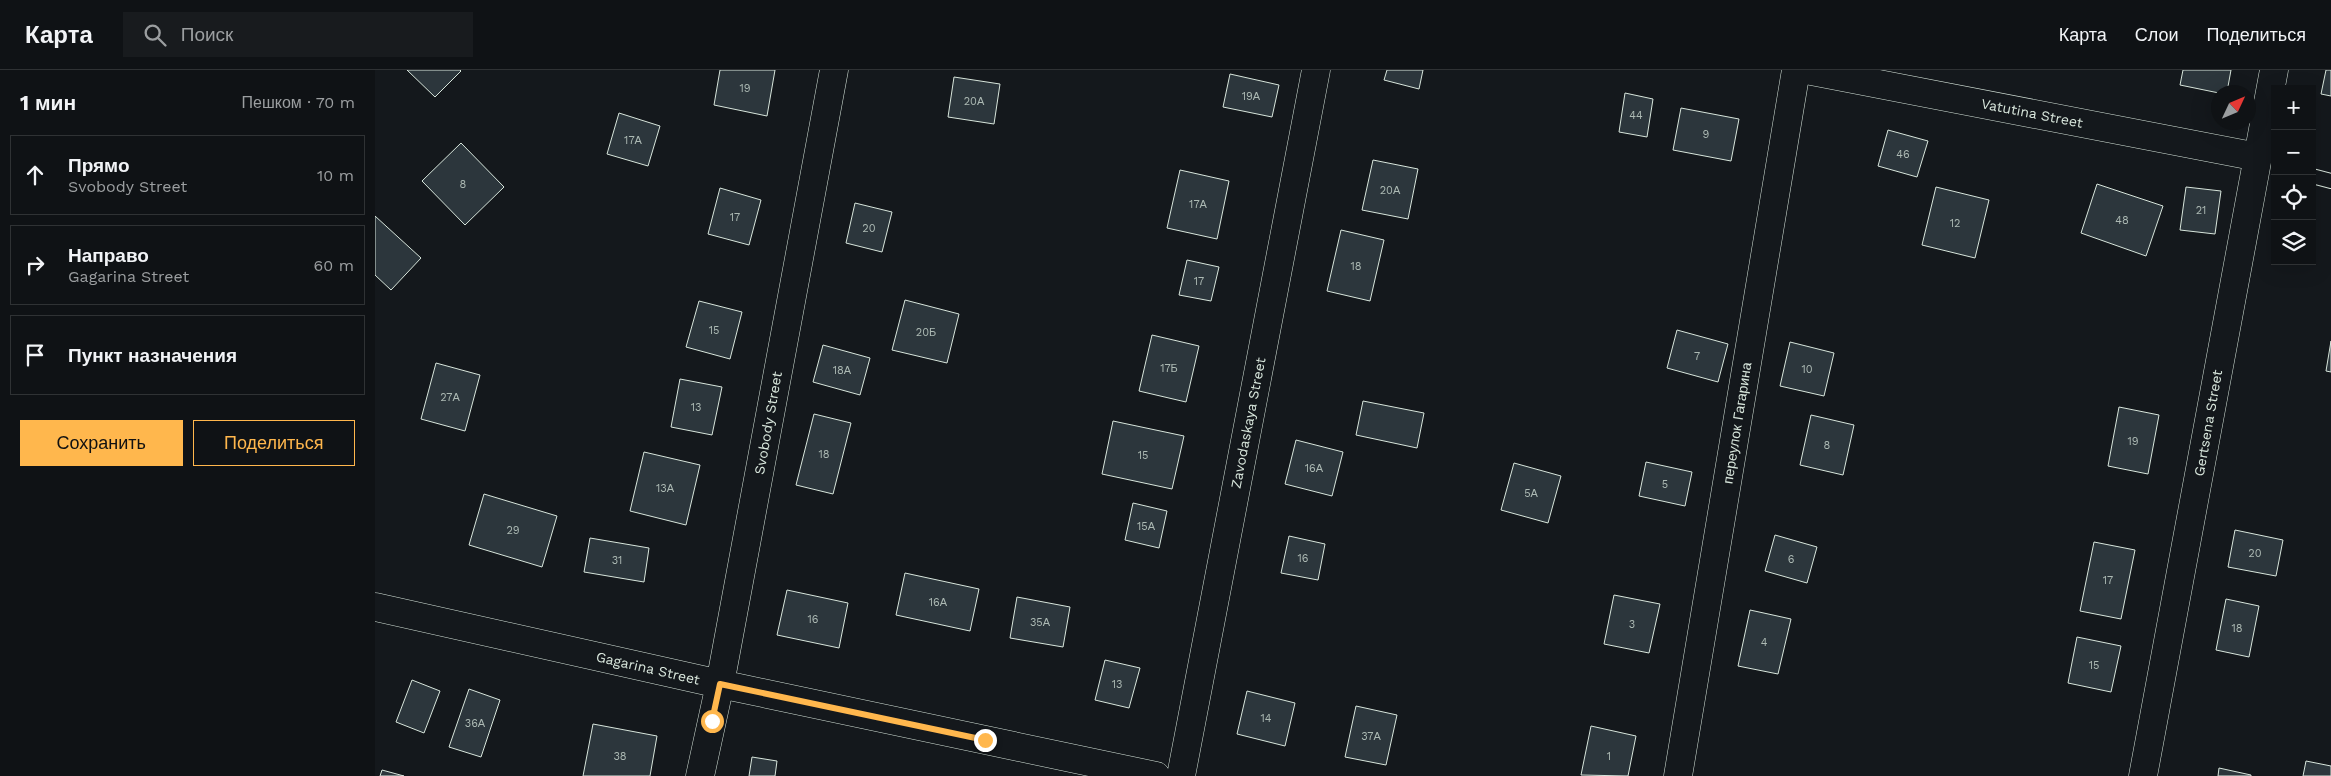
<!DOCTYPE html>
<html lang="ru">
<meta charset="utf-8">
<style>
:root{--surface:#0f1215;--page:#181b1e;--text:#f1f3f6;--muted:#9b9ea0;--line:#2f3234;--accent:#ffb74d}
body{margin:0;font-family:"Work Sans",sans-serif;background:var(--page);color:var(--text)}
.controls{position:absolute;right:15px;top:15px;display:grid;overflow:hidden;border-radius:0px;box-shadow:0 5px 20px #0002}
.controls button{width:45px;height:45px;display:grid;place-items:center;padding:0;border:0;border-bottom:1px solid var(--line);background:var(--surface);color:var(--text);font:25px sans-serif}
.compass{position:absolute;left:1836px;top:15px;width:45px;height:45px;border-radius:50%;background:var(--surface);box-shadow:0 5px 20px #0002;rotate:46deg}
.stop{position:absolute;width:15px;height:15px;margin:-11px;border:4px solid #ffb74d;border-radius:50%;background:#fff}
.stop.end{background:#ffb74d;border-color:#fff;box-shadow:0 1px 5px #0008}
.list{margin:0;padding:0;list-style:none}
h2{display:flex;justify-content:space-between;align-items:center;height:65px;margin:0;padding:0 20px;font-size:21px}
h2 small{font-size:16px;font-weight:400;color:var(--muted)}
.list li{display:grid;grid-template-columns:32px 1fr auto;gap:15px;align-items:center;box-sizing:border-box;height:80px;margin:0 10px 10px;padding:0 10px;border:1px solid var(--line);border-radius:0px}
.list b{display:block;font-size:19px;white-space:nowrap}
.list p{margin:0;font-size:16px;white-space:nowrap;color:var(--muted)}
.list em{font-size:16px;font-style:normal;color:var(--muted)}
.actions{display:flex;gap:10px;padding:15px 20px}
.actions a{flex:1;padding:11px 0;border:1px solid var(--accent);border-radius:0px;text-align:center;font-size:18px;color:var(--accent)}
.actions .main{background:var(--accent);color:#111}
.icon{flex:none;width:28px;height:28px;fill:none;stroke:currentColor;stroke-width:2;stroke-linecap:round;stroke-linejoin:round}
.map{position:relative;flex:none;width:1956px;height:706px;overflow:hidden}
header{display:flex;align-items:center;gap:30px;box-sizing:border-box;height:70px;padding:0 25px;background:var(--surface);border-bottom:1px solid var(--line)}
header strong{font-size:24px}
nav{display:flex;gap:28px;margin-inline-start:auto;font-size:18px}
.search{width:350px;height:45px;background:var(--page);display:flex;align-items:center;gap:12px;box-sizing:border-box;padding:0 18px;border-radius:0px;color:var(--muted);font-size:19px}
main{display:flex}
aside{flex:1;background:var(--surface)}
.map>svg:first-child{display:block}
.building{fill:#2c363c;stroke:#d8e6dc}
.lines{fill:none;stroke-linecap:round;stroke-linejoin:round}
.service-casing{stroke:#d8e6dc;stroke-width:16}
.minor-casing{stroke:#d8e6dc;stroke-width:29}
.service{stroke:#14181c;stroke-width:14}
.minor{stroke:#14181c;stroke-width:28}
.route{stroke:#ffb74d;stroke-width:6}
.labels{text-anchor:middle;stroke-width:4;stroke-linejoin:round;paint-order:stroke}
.number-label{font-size:11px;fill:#adbab4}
.street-label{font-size:14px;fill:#d8e6dc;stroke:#14181c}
</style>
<header>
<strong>Карта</strong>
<div class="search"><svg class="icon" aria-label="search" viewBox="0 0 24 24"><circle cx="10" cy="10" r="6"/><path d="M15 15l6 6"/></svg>Поиск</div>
<nav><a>Карта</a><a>Слои</a><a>Поделиться</a></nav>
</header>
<main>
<aside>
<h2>1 мин<small>Пешком · 70 m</small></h2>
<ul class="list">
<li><svg class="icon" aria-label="ahead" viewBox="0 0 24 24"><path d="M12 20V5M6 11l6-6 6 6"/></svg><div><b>Прямо</b><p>Svobody Street</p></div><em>10 m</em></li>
<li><svg class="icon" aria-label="right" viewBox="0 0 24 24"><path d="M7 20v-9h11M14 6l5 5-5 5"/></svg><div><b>Направо</b><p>Gagarina Street</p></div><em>60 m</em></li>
<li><svg class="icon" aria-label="arrive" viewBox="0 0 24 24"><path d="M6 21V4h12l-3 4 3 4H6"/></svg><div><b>Пункт назначения</b></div></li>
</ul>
<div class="actions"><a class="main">Сохранить</a><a>Поделиться</a></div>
</aside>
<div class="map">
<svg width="1956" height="706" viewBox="0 0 1956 706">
<rect width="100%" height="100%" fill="#14181c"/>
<path class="building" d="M32,0H85L86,1L60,27Z
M345,0H400L392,46L339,35Z
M1012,0H1048L1044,19L1009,10Z
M1808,0H1856L1852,22L1844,23L1805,15Z
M1951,0H1956V26L1946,24Z
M855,4L904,15L897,47L848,37Z
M579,7L625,14L619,54L573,47Z
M1250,23L1278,29L1272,67L1244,62Z
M1306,38L1364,49L1356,91L1298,80Z
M244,43L285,56L273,96L232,84Z
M1513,60L1553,71L1542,107L1503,96Z
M86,73L129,117L90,155L47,111Z
M998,90L1043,99L1033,149L987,140Z
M805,100L854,111L842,169L792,158Z
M1722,114L1788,136L1771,186L1706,163Z
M1561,117L1614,130L1600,188L1547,175Z
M1811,117L1846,121L1840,164L1805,160Z
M345,118L386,130L374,175L333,164Z
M480,133L517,142L507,182L471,173Z
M0,146L46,188L16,220L0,205Z
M966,160L1009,170L995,231L952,221Z
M812,190L844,197L836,231L804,225Z
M530,230L584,244L572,293L517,280Z
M324,231L367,242L355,289L311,277Z
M1302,260L1353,274L1343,312L1292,298Z
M777,265L824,276L811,332L764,321Z
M1956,271V302L1951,301Z
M1415,272L1459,283L1449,326L1405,316Z
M448,275L495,288L485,325L438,312Z
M61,293L105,305L90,361L46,349Z
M305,309L347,317L337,365L296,357Z
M988,331L1049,343L1042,378L981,365Z
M1744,337L1784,345L1773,404L1733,396Z
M439,344L476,353L458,424L421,415Z
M1436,345L1479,355L1468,405L1425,395Z
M738,351L809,366L797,419L727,404Z
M921,370L968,382L957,426L910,414Z
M269,382L325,395L311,455L255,441Z
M1271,392L1317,402L1310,436L1264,426Z
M1139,393L1186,406L1173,453L1126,440Z
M109,424L182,446L167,497L94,475Z
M758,433L792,441L784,478L750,470Z
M1860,460L1908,470L1901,506L1853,497Z
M1400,465L1442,477L1432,513L1390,501Z
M914,466L950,474L943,510L906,503Z
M215,468L274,478L269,512L209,502Z
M1719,472L1760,480L1746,549L1705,541Z
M530,503L604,519L595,561L521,545Z
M412,520L473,533L464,578L402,565Z
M1239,525L1285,534L1274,583L1229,574Z
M642,527L695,537L688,577L635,568Z
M1851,529L1884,536L1874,587L1841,580Z
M1375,540L1416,549L1403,604L1363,596Z
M1702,567L1746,576L1736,622L1693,613Z
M730,590L765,598L754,638L720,630Z
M37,610L65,621L49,663L21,652Z
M94,619L125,630L106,687L74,677Z
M872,621L920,633L910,676L862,664Z
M981,636L1022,645L1011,695L970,687Z
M218,654L282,666L275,706H208Z
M1216,656L1261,666L1253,706L1206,705Z
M377,687L402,691L400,706H374Z
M1931,691L1956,696V706H1928Z
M1844,698L1876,705V706H1843Z
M7,700L29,706H5Z"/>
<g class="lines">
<g class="service-casing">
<path id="service" d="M1937,106L1956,111"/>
</g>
<g class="minor-casing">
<path id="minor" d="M1431,0L1883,87
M0,537L345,614L781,706
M325,706L345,614L459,0
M806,706L941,0
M1303,706L1421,0
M1768,706L1899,0"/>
</g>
<use href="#service" class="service"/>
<use href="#minor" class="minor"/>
</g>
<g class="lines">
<path class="route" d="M337,651L345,614L610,670"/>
</g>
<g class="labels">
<g class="number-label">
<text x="370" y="22">19</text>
<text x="876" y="30">19А</text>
<text x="599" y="35">20А</text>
<text x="1261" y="49">44</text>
<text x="1331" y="68">9</text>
<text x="258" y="74">17А</text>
<text x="1528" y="88">46</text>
<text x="88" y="118">8</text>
<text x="1015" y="124">20А</text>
<text x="823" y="138">17А</text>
<text x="1826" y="144">21</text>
<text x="360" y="151">17</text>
<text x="1747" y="154">48</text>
<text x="1580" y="157">12</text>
<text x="494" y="162">20</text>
<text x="981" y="200">18</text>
<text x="824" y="215">17</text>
<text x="339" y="264">15</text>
<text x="551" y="266">20Б</text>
<text x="1322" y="290">7</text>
<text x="794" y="302">17Б</text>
<text x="1432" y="303">10</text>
<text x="467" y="304">18А</text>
<text x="75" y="331">27А</text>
<text x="321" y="341">13</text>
<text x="1758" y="375">19</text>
<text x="1452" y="379">8</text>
<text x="449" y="388">18</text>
<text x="768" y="389">15</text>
<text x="939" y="402">16А</text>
<text x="1290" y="418">5</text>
<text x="290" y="422">13А</text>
<text x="1156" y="427">5А</text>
<text x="771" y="460">15А</text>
<text x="138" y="464">29</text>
<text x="1880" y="487">20</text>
<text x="928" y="492">16</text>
<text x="1416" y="493">6</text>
<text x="242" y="494">31</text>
<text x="1733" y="514">17</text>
<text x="563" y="536">16А</text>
<text x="438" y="553">16</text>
<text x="665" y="556">35А</text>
<text x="1257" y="558">3</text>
<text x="1862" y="562">18</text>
<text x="1389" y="576">4</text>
<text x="1719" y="599">15</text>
<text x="742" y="618">13</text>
<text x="891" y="652">14</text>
<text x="100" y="657">36А</text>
<text x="996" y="670">37А</text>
<text x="245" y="690">38</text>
<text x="1234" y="690">1</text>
</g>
<g class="street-label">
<text transform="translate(1657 43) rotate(11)" y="5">Vatutina Street</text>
<text transform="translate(393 353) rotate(-80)" y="5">Svobody Street</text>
<text transform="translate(873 353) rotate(-79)" y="5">Zavodaskaya Street</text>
<text transform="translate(1362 353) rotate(-81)" y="5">переулок Гагарина</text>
<text transform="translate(1833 353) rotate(-80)" y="5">Gertsena Street</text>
<text transform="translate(273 598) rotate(13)" y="5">Gagarina Street</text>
</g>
</g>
</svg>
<div class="controls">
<button>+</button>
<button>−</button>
<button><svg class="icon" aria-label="locate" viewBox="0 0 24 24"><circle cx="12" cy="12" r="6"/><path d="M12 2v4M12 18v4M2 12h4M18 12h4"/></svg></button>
<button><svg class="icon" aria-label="layers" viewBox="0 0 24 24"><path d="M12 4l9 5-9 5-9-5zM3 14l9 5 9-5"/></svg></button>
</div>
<svg class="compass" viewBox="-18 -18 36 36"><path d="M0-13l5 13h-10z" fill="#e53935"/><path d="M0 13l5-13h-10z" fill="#9b9ea0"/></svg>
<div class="stop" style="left:337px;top:651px"></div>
<div class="stop end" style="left:610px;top:670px"></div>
</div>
</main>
